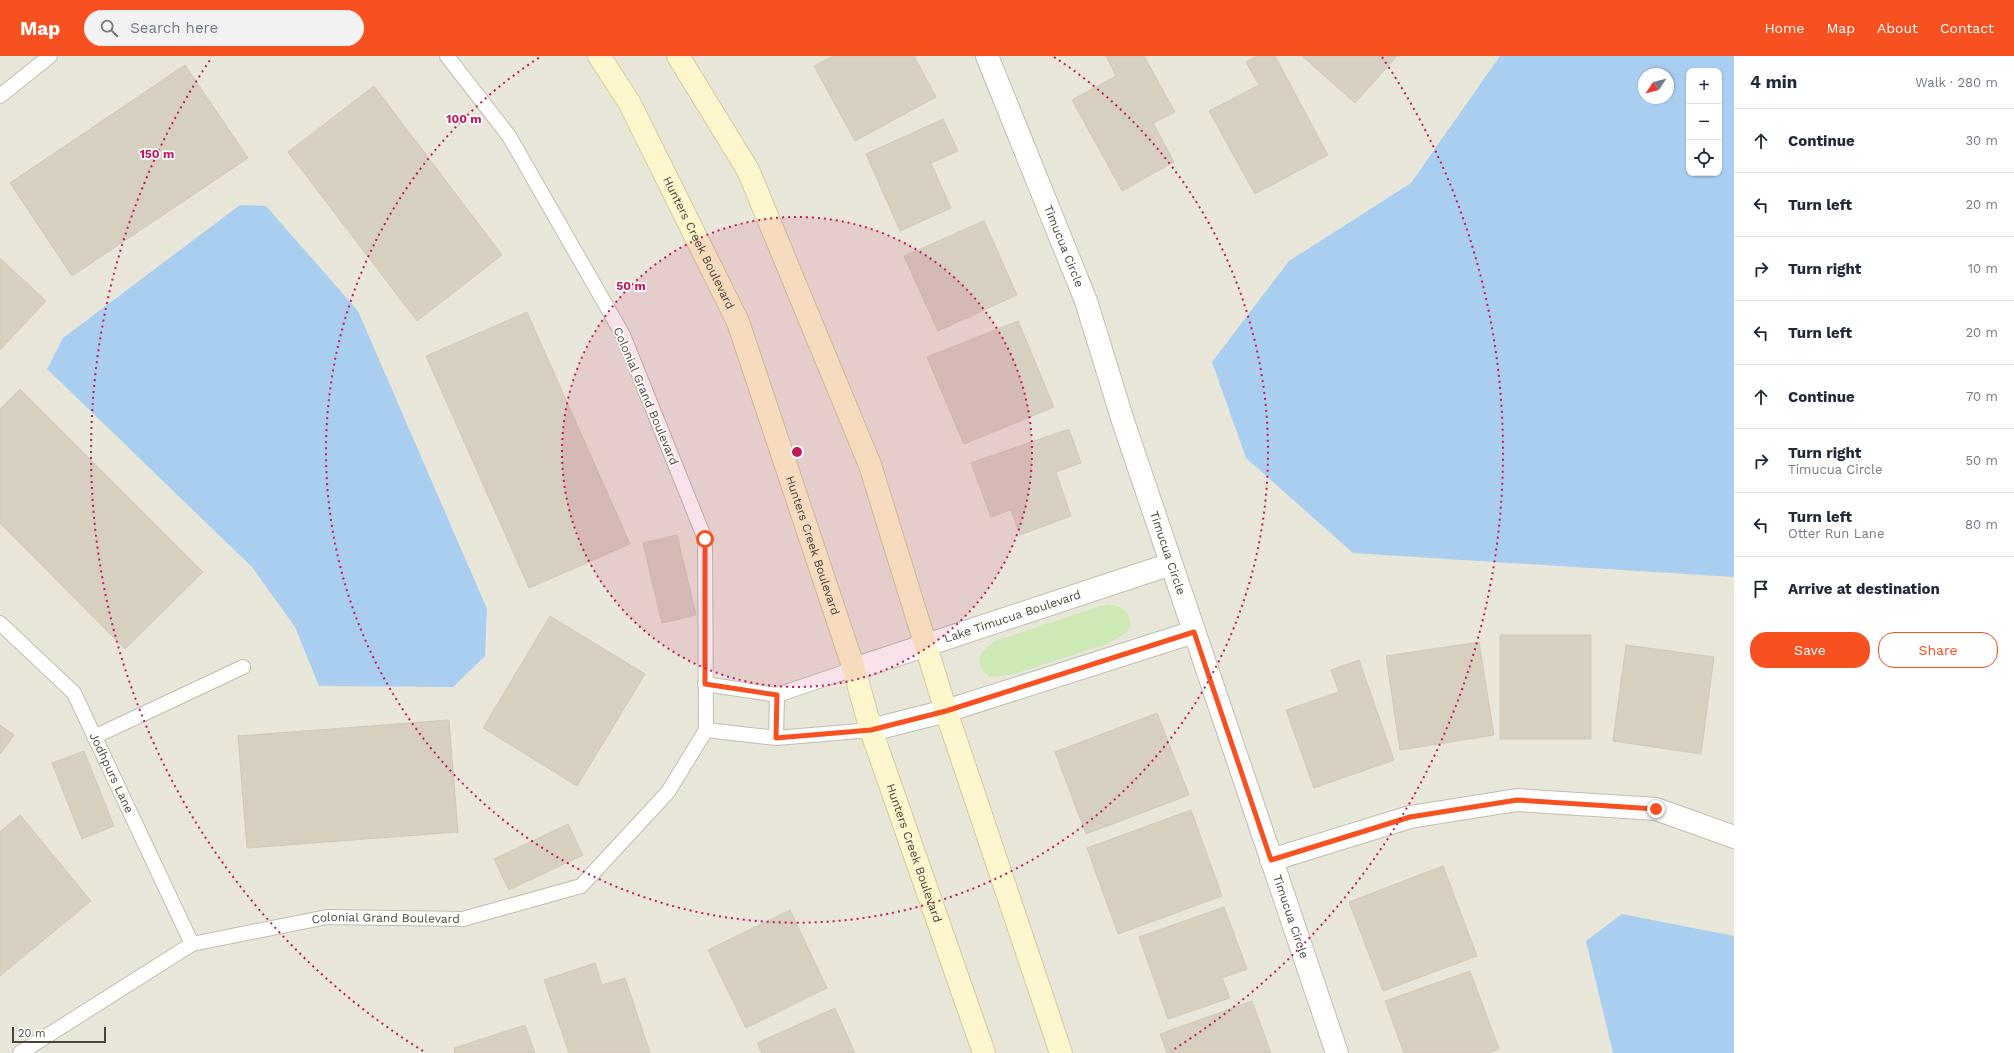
<!DOCTYPE html>
<meta charset="utf-8">
<style>
:root{--surface:#fff;--page:#f2f2f3;--text:#1f2937;--muted:#747a83;--line:#e0e1e3;--accent:#f75121}
body{margin:0;font-family:"Work Sans",sans-serif;background:var(--page);color:var(--text)}
.controls{position:absolute;right:12px;top:12px;display:grid;overflow:hidden;border-radius:8px;box-shadow:0 1px 3px #0004}
.controls button{width:36px;height:36px;display:grid;place-items:center;padding:0;border:0;border-bottom:1px solid var(--line);background:var(--surface);color:var(--text);font:20px sans-serif}
.compass{position:absolute;left:1638px;top:12px;width:36px;height:36px;border-radius:50%;background:var(--surface);box-shadow:0 1px 3px #0004;rotate:235deg}
.scale{position:absolute;left:12px;bottom:10px;width:94px;box-sizing:border-box;padding-left:4px;border:2px solid #4a4539;border-top:0;font-size:11px;line-height:14px;white-space:nowrap;color:#4a4539;-webkit-text-stroke:3px #fff;paint-order:stroke}
.stop{position:absolute;width:12px;height:12px;margin:-9px;border:3px solid #f75121;border-radius:50%;background:#fff}
.stop.end{background:#f75121;border-color:#fff;box-shadow:0 1px 4px #0008}
.list{margin:0;padding:0;list-style:none}
h2{display:flex;justify-content:space-between;align-items:center;height:52px;margin:0;padding:0 16px;font-size:17px}
h2 small{font-size:13px;font-weight:400;color:var(--muted)}
.list li{display:grid;grid-template-columns:26px 1fr auto;gap:12px;align-items:center;box-sizing:border-box;height:64px;padding:0 16px;border-top:1px solid var(--line)}
.list b{display:block;font-size:15px;white-space:nowrap}
.list p{margin:0;font-size:13px;white-space:nowrap;color:var(--muted)}
.list em{font-size:13px;font-style:normal;color:var(--muted)}
.actions{display:flex;gap:8px;padding:12px 16px}
.actions a{flex:1;padding:9px 0;border:1px solid var(--accent);border-radius:16px;text-align:center;font-size:14px;color:var(--accent)}
.actions .main{background:var(--accent);color:#fff}
.icon{flex:none;width:22px;height:22px;fill:none;stroke:currentColor;stroke-width:2;stroke-linecap:round;stroke-linejoin:round}
.map{position:relative;flex:none;width:1734px;height:997px;overflow:hidden}
header{display:flex;align-items:center;gap:24px;box-sizing:border-box;height:56px;padding:0 20px;background:var(--accent);color:#fff}
header strong{font-size:19px}
nav{display:flex;gap:22px;margin-inline-start:auto;font-size:14px}
.search{width:280px;height:36px;background:var(--page);display:flex;align-items:center;gap:10px;box-sizing:border-box;padding:0 14px;border-radius:22px;color:var(--muted);font-size:15px}
main{display:flex}
aside{flex:1;background:var(--surface)}
.map>svg:first-child{display:block}
.residential{fill:#e9e6da;fill-rule:evenodd}
.green{fill:#cee9b6}
.water{fill:#aacef0;fill-rule:evenodd}
.building{fill:#d7d0c1;stroke:#d2c9b4}
.lines{fill:none;stroke-linecap:round;stroke-linejoin:round}
.lane-casing{stroke:#c1bcae;stroke-width:16}
.street-casing{stroke:#c1bcae;stroke-width:24}
.secondary-casing{stroke:#d4c99c;stroke-width:24}
.lane{stroke:#fff;stroke-width:14}
.street{stroke:#fff;stroke-width:22}
.secondary{stroke:#fef6cd;stroke-width:22}
.route{stroke:#f75121;stroke-width:5}
.ring{fill:none;stroke:#c2185b;stroke-width:2;stroke-dasharray:2 4}
.labels{text-anchor:middle;stroke-width:3.5;stroke-linejoin:round;paint-order:stroke}
.street-label{font-size:12px;fill:#4a4539;stroke:#fff}
.centre{fill:#c2185b;stroke:#fff;stroke-width:2}
.ring-label{font-size:12px;text-anchor:middle;font-weight:bold;fill:#c2185b;stroke:#fff;stroke-width:3.5;stroke-linejoin:round;paint-order:stroke}
</style>
<header>
<strong>Map</strong>
<div class="search"><svg class="icon" aria-label="search" viewBox="0 0 24 24"><circle cx="10" cy="10" r="6"/><path d="M15 15l6 6"/></svg>Search here</div>
<nav><a>Home</a><a>Map</a><a>About</a><a>Contact</a></nav>
</header>
<main>
<div class="map">
<svg width="1734" height="997" viewBox="0 0 1734 997">
<rect width="100%" height="100%" fill="#f5f3ec"/>
<path class="residential" d="M0,0H1734V997H0ZM1689,15H1719V117H1689ZM1644,18H1668V42H1644Z"/>
<path class="green" d="M1107,548C1122,551 1127,552 1131,568L1127,576L1107,588L1011,619L989,621C973,603 978,599 995,585Z"/>
<path class="water" d="M1500,0H1734V521L1353,497L1246,402L1212,306L1289,205L1411,127ZM1689,15H1719V117H1689ZM1644,18H1668V42H1644Z
M240,149L266,150L358,255L487,553L485,600L453,631L319,630L295,571L252,511L47,313L63,282Z
M1622,858L1734,880V997H1613L1586,885Z"/>
<path class="building" d="M833,0H914L936,41L855,85L814,10Z
M1106,0H1144L1175,56L1153,67L1174,106L1122,135L1072,44L1116,20Z
M1257,0H1275L1328,99L1255,138L1209,55L1259,29L1246,6Z
M1302,0H1397L1355,47Z
M185,9L248,102L72,220L10,127Z
M374,30L502,199L417,265L288,96Z
M943,63L958,95L931,107L951,152L900,175L866,98Z
M984,165L1017,239L938,275L904,200Z
M0,202L46,245L0,294Z
M527,256L630,488L529,532L426,300Z
M1018,265L1054,351L964,388L927,301Z
M20,333L203,516L125,593L0,467V353Z
M1069,373L1081,407L1056,416L1071,460L1020,479L1011,454L991,461L971,407Z
M677,479L696,559L662,567L643,487Z
M550,560L645,618L577,730L483,672Z
M1500,579H1591V683H1500Z
M1479,586L1494,679L1400,694L1386,600Z
M1626,589L1714,601L1701,698L1613,685Z
M1359,604L1394,704L1314,732L1286,654L1339,636L1331,614Z
M1157,657L1189,739L1086,778L1055,696Z
M449,664L458,776L247,792L238,680Z
M0,669L14,679L0,698Z
M84,695L114,770L82,783L52,707Z
M1191,754L1222,840L1118,878L1087,792Z
M20,759L91,845L0,920V776Z
M568,768L583,799L509,834L494,803Z
M1443,810L1477,900L1383,935L1349,846Z
M1224,851L1247,913L1222,922L1230,942L1168,963L1139,881Z
M790,854L827,932L746,972L708,894Z
M595,907L602,929L625,922L650,997H569L544,924Z
M1470,915L1499,993L1489,997H1404L1385,945Z
M1252,945L1271,997H1167L1160,978Z
M835,952L855,997H762L757,987Z
M525,969L535,997H455L454,992Z"/>
<g class="lines">
<g class="lane-casing">
<g id="lane">
<path d="M0,40L50,0"/>
<path id="s1" d="M0,567L74,637L192,888"/>
<path d="M705,628L777,639L854,613"/>
<path d="M706,674L776,682L871,674"/>
<path d="M94,681L243,611"/>
<path d="M776,682L777,639"/>
<path id="s2" d="M20,997L192,888L327,861L463,863L581,830L668,736L706,674L705,483L623,279L509,80L447,0"/>
</g>
</g>
<g class="street-casing">
<g id="street">
<path id="s3" d="M987,0L1086,245L1123,365L1337,997"/>
<path id="s4" d="M854,613L1171,508"/>
<path d="M871,674L946,655L1194,576"/>
<path d="M1271,804L1410,761L1517,744L1656,753L1734,781"/>
</g>
</g>
<g class="secondary-casing">
<g id="secondary">
<path id="s5" d="M599,0L629,46L738,266L854,613L871,674L984,997"/>
<path d="M678,0L748,114L870,409L946,655L1061,997"/>
</g>
</g>
<use href="#lane" class="lane"/>
<use href="#street" class="street"/>
<use href="#secondary" class="secondary"/>
</g>
<g class="lines">
<path class="route" d="M705,483V628L777,639L776,682L871,674L946,655L1194,576L1271,804L1410,761L1517,744L1656,753"/>
</g>
<circle cx="797" cy="396" r="235" fill="#c2185b" fill-opacity=".12"/>
<g class="ring">
<circle cx="797" cy="396" r="235"/>
<path d="M1054 1A471 471 0 1 1 540 1"/>
<path d="M423 995A706 706 0 0 1 212 1M1382 1A706 706 0 0 1 1171 995"/>
</g>
<g class="labels">
<g class="street-label">
<text dy="4" stroke="none"><textPath href="#s5" startOffset="212">Hunters Creek Boulevard</textPath></text>
<text dy="4" stroke="none"><textPath href="#s3" startOffset="205">Timucua Circle</textPath></text>
<text transform="translate(646 340) rotate(67)" y="4">Colonial Grand Boulevard</text>
<text dy="4" stroke="none"><textPath href="#s5" startOffset="536">Hunters Creek Boulevard</textPath></text>
<text dy="4" stroke="none"><textPath href="#s3" startOffset="529">Timucua Circle</textPath></text>
<text dy="4" stroke="none"><textPath href="#s4" startOffset="167">Lake Timucua Boulevard</textPath></text>
<text dy="4" stroke="none"><textPath href="#s1" startOffset="190">Jodhpurs Lane</textPath></text>
<text dy="4" stroke="none"><textPath href="#s5" startOffset="860">Hunters Creek Boulevard</textPath></text>
<text dy="4" stroke="none"><textPath href="#s3" startOffset="913">Timucua Circle</textPath></text>
<text dy="4" stroke="none"><textPath href="#s2" startOffset="400">Colonial Grand Boulevard</textPath></text>
</g>
</g>
<circle cx="797" cy="396" r="6" class="centre"/>
<g class="ring-label">
<text x="464" y="67">100 m</text>
<text x="157" y="102">150 m</text>
<text x="631" y="234">50 m</text>
</g>
</svg>
<div class="controls">
<button>+</button>
<button>−</button>
<button><svg class="icon" aria-label="locate" viewBox="0 0 24 24"><circle cx="12" cy="12" r="6"/><path d="M12 2v4M12 18v4M2 12h4M18 12h4"/></svg></button>
</div>
<svg class="compass" viewBox="-18 -18 36 36"><path d="M0-13l5 13h-10z" fill="#e53935"/><path d="M0 13l5-13h-10z" fill="#747a83"/></svg>
<div class="scale">20 m</div>
<div class="stop" style="left:705px;top:483px"></div>
<div class="stop end" style="left:1656px;top:753px"></div>
</div>
<aside>
<h2>4 min<small>Walk · 280 m</small></h2>
<ul class="list">
<li><svg class="icon" aria-label="ahead" viewBox="0 0 24 24"><path d="M12 20V5M6 11l6-6 6 6"/></svg><div><b>Continue</b></div><em>30 m</em></li>
<li><svg class="icon" aria-label="left" viewBox="0 0 24 24"><path d="M17 20v-9H6M10 6l-5 5 5 5"/></svg><div><b>Turn left</b></div><em>20 m</em></li>
<li><svg class="icon" aria-label="right" viewBox="0 0 24 24"><path d="M7 20v-9h11M14 6l5 5-5 5"/></svg><div><b>Turn right</b></div><em>10 m</em></li>
<li><svg class="icon" aria-label="left" viewBox="0 0 24 24"><path d="M17 20v-9H6M10 6l-5 5 5 5"/></svg><div><b>Turn left</b></div><em>20 m</em></li>
<li><svg class="icon" aria-label="ahead" viewBox="0 0 24 24"><path d="M12 20V5M6 11l6-6 6 6"/></svg><div><b>Continue</b></div><em>70 m</em></li>
<li><svg class="icon" aria-label="right" viewBox="0 0 24 24"><path d="M7 20v-9h11M14 6l5 5-5 5"/></svg><div><b>Turn right</b><p>Timucua Circle</p></div><em>50 m</em></li>
<li><svg class="icon" aria-label="left" viewBox="0 0 24 24"><path d="M17 20v-9H6M10 6l-5 5 5 5"/></svg><div><b>Turn left</b><p>Otter Run Lane</p></div><em>80 m</em></li>
<li><svg class="icon" aria-label="arrive" viewBox="0 0 24 24"><path d="M6 21V4h12l-3 4 3 4H6"/></svg><div><b>Arrive at destination</b></div></li>
</ul>
<div class="actions"><a class="main">Save</a><a>Share</a></div>
</aside>
</main>
